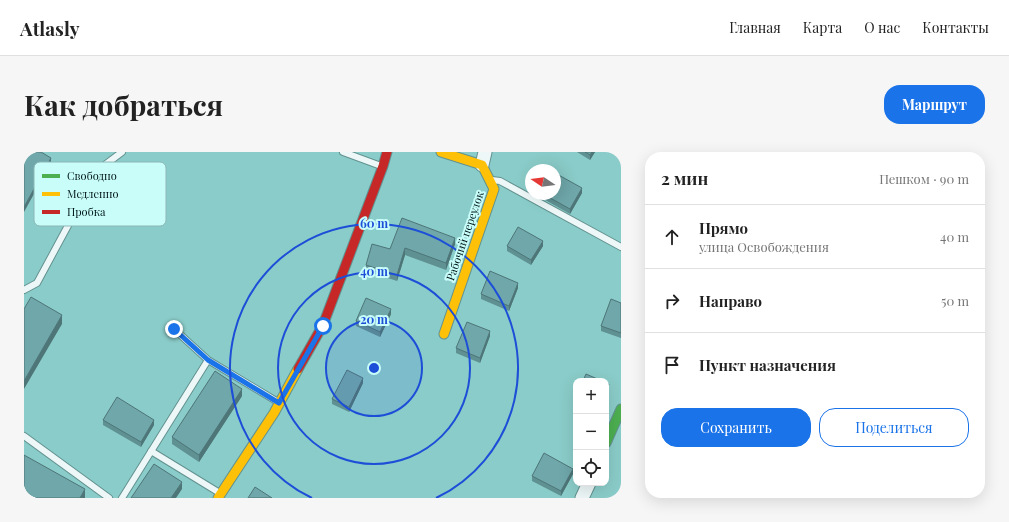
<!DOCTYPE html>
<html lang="ru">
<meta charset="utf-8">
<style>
:root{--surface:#fff;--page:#f6f6f6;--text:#222;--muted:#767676;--line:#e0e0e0;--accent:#1a73e8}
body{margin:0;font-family:"Playfair Display",serif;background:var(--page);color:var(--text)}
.controls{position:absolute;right:12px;bottom:12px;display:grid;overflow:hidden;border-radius:8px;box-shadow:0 4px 16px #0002}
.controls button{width:36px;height:36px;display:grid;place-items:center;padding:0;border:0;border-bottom:1px solid var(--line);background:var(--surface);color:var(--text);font:20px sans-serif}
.compass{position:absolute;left:501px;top:12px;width:36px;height:36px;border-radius:50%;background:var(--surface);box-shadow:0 4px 16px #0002;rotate:283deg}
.stop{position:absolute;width:12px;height:12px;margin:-9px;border:3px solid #1a73e8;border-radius:50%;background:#fff}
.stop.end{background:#1a73e8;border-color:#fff;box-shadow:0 1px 4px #0008}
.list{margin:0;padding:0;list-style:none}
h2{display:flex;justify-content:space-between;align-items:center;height:52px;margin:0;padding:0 16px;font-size:17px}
h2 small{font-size:13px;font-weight:400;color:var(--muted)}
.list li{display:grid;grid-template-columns:26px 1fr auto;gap:12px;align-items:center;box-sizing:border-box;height:64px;padding:0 16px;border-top:1px solid var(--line)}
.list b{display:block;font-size:15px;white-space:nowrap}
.list p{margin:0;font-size:13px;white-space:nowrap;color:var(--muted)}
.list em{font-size:13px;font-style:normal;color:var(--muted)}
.actions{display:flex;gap:8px;padding:12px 16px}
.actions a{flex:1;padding:9px 0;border:1px solid var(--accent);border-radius:16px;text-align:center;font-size:14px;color:var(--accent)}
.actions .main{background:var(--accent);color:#fff}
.icon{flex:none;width:22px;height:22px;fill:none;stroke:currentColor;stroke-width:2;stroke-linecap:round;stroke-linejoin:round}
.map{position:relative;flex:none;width:597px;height:346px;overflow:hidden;border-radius:16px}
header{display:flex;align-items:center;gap:24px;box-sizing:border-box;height:56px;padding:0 20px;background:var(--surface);border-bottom:1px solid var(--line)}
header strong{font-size:19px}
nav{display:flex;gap:22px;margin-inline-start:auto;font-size:14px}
.intro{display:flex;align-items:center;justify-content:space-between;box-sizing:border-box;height:96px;padding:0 24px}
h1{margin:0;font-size:28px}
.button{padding:10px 18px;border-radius:16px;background:var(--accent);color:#fff;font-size:14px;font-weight:700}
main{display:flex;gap:24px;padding:0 24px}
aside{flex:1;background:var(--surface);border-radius:16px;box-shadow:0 4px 16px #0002}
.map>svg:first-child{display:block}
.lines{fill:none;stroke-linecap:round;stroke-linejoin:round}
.lane-casing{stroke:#629290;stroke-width:8}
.street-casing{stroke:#629290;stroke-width:15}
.fast-casing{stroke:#629290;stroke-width:11}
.slow-casing{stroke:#629290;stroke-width:11}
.jam-casing{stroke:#629290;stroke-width:11}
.lane{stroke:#edf7f7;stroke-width:6}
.street{stroke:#edf7f7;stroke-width:13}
.fast{stroke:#4caf50;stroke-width:9}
.slow{stroke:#ffc107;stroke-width:9}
.jam{stroke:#c62828;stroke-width:9}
.wall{fill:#5f9092}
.shaded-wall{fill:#4e7577}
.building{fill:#6fa7aa;stroke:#4e7577}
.route{stroke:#1a73e8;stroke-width:5}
.ring{fill:none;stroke:#1d4ed8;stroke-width:2}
.labels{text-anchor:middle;stroke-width:4;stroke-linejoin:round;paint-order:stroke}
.street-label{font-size:11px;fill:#001716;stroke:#c8fdfa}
.key{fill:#c8fdfa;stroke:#8cb8b6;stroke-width:1}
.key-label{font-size:11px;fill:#001716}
.centre{fill:#1d4ed8;stroke:#c8fdfa;stroke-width:2}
.ring-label{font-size:12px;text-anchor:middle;font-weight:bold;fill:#1d4ed8;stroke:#c8fdfa;stroke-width:4;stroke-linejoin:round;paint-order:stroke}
</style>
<header>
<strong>Atlasly</strong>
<nav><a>Главная</a><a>Карта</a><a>О нас</a><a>Контакты</a></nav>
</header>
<div class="intro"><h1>Как добраться</h1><a class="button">Маршрут</a></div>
<main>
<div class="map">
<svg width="597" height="346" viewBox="0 0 597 346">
<rect width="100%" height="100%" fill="#8accc9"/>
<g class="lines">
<g class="lane-casing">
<path id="lane" d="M319,0L357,14
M468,28L476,29L597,95
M0,138L13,131L74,18L98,0
M150,177L184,208L254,250
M0,284L85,346
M127,299L194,340
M98,346L184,208"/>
</g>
<g class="street-casing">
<path id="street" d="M458,13L461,0
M558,346L565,331"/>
</g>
<g class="fast-casing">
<path id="fast" d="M582,291L597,257"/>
</g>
<g class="slow-casing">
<path id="slow" d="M417,0L458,13L470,37L420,182
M194,346L250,261L274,217"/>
</g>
<g class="jam-casing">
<path id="jam" d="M274,217L299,173L359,14L363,0"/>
</g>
<use href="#lane" class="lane"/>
<use href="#street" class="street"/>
<use href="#fast" class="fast"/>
<use href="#slow" class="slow"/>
<use href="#jam" class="jam"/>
</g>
<path class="wall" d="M553,0H571L566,8Z
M558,41L546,62L516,45V42Z
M431,92L422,118L381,103L373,129L342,119V113L366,97Z
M483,94H519L507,113L483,99Z
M494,136L485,159L457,147V142Z
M597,151V186L577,179V174Z
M367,162L356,185L332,174V169Z
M466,184L456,211L432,201V196Z
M339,231L325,260L308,252V247Z
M218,244L175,310L148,292V285Z
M79,268L130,273L117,295L79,273Z
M0,303L61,346H0Z
M549,322L537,344L508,329V324Z"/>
<path class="shaded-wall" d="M568,0H571L566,8V3Z
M27,6V11L0,60V55Z
M558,36V41L546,62V57Z
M431,86V92L422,118V111Z
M519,89V94L507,113V108Z
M381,96V103L373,129V123Z
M494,131V136L485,159V154Z
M367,157V162L356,185V180Z
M38,163V172L0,237V229Z
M466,179V184L456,211V206Z
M339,226V231L325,260V255Z
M585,232V237L582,244V239Z
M218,237V244L175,310V303Z
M130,268V273L117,295V290Z
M549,317V322L537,344V339Z
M158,330V337L152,346H147Z
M61,337V346H56Z"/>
<path class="building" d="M2,0H17L27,6L0,55V1L1,2Z
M561,0H568L566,3Z
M531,21L558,36L546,57L519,42H531Z
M378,66L431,86L422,111L381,96L373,123L342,113L348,92L366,97Z
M494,75L519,89L507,108L483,94Z
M466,119L494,131L485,154L457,142Z
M7,145L38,163L0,229V157Z
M342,146L367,157L356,180L332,169Z
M587,147L597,151V181L577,174Z
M443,170L466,179L456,206L432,196Z
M323,218L339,226L325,255L308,247Z
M191,219L218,237L175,303L148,285Z
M562,222L578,229H559Z
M582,231L585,232L582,239Z
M93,245L130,268L117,290L79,268Z
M520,301L549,317L537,339L508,324Z
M0,303L61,337L56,346H7L0,342Z
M130,312L158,330L147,346H107Z
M231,335L248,346H224Z"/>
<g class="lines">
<path class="route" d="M150,177L184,208L255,251L299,174"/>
</g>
<circle cx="350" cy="216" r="48" fill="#1d4ed8" fill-opacity=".12"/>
<g class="ring">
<circle cx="350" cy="216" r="48"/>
<circle cx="350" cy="216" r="96"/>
<path d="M288 346A144 144 0 1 1 412 346"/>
</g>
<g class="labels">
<g class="street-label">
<text transform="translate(441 84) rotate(-71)" y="4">Рабочий переулок</text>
</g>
</g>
<rect x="10" y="10" width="132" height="64" rx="6" class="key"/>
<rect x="18" y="22" width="18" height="4" fill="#4caf50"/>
<rect x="18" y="40" width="18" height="4" fill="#ffc107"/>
<rect x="18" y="58" width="18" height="4" fill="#c62828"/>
<g class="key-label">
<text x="43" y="28">Свободно</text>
<text x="43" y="46">Медленно</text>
<text x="43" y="64">Пробка</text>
</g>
<circle cx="350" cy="216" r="6" class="centre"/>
<g class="ring-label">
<text x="350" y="76">60 m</text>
<text x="350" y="124">40 m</text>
<text x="350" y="172">20 m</text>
</g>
</svg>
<div class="controls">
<button>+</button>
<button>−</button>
<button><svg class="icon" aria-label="locate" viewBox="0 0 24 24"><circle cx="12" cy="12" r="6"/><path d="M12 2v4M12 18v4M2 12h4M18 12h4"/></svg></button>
</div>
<svg class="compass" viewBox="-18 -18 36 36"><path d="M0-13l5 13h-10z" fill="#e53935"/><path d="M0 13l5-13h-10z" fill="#767676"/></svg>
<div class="stop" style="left:299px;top:174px"></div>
<div class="stop end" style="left:150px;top:177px"></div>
</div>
<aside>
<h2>2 мин<small>Пешком · 90 m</small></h2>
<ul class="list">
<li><svg class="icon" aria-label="ahead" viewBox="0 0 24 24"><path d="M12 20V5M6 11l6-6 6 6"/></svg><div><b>Прямо</b><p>улица Освобождения</p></div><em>40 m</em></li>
<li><svg class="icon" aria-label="right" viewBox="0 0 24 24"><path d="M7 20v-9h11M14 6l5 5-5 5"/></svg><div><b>Направо</b></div><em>50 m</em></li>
<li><svg class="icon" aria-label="arrive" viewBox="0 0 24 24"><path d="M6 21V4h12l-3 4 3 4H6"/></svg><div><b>Пункт назначения</b></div></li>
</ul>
<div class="actions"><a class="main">Сохранить</a><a>Поделиться</a></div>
</aside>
</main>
